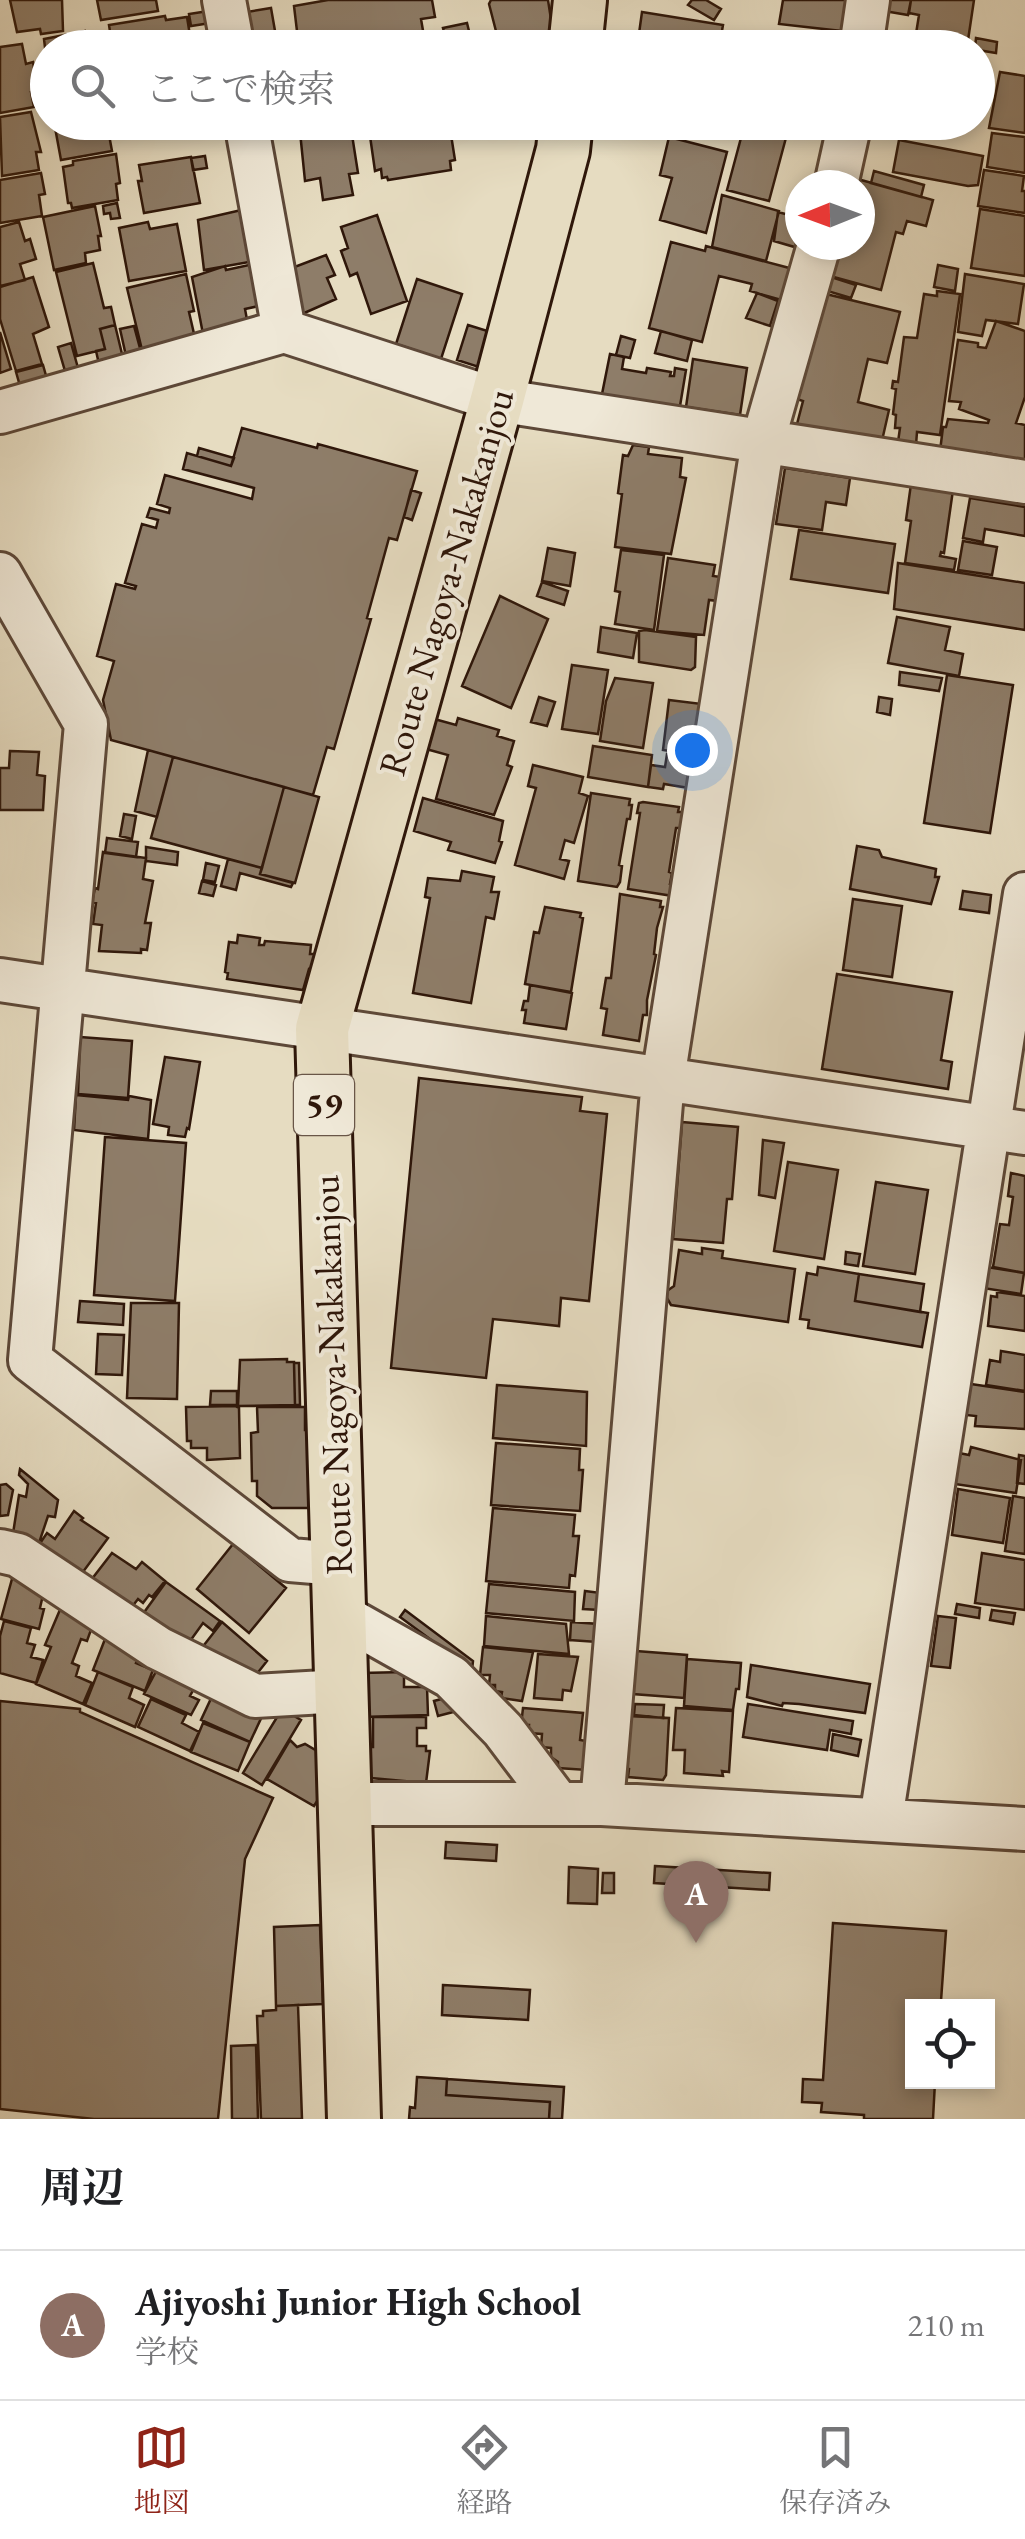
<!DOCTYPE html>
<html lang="ja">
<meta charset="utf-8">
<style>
:root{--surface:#fff;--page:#f2f2f2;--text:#202124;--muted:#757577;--line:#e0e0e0;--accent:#8f2418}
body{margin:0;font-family:"EB Garamond","Noto Serif JP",serif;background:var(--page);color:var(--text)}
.controls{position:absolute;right:30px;bottom:30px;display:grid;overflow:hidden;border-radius:0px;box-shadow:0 5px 15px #0003}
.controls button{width:90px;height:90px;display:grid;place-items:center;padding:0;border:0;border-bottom:2px solid var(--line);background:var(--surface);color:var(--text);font:50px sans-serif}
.compass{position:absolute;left:785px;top:170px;width:90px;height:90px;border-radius:50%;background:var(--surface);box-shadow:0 5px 15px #0003;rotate:269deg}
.you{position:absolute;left:692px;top:750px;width:35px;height:35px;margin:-25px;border:8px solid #fff;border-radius:50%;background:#1a73e8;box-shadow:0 0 0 15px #1a73e833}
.badge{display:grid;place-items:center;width:65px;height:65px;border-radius:50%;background:var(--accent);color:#fff;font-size:32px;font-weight:700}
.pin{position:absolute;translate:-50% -82px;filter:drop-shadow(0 2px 5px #0008)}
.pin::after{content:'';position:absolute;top:52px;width:35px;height:30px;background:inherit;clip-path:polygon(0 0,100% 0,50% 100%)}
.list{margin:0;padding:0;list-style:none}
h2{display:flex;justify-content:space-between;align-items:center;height:130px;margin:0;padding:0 40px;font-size:42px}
h2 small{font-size:32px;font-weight:400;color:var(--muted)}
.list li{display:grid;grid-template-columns:65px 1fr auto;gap:30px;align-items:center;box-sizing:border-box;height:150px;padding:0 40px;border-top:2px solid var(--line)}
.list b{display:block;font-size:38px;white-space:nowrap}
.list p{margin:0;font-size:32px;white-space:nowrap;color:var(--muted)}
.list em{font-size:32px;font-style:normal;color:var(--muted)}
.icon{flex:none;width:55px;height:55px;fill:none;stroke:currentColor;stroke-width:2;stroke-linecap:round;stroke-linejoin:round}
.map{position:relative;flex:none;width:1025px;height:2119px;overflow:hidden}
.search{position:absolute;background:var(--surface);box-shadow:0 5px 15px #0003;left:30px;right:30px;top:30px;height:110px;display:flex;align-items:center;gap:25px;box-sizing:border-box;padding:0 35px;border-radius:55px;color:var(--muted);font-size:38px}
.sheet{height:280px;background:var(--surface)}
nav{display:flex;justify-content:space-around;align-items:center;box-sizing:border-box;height:140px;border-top:2px solid var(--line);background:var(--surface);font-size:28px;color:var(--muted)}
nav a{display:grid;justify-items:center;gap:5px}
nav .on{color:var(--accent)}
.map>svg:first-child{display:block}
.building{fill:#8e7d69;stroke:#2f170a;stroke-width:2.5}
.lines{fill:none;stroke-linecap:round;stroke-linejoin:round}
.minor-casing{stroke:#5d4838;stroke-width:48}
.major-casing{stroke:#2f170a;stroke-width:58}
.minor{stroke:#efe8d7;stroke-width:42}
.major{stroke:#e6dcc1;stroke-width:52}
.labels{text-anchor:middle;stroke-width:8;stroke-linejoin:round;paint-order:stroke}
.shield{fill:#efe8d7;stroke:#695648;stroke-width:2.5}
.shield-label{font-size:35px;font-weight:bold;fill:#2f170a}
.street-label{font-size:38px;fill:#2f170a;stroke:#efe8d7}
</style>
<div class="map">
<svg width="1025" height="2119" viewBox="0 0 1025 2119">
<rect width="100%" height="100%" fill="#e6dcc1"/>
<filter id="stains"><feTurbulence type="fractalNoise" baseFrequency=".002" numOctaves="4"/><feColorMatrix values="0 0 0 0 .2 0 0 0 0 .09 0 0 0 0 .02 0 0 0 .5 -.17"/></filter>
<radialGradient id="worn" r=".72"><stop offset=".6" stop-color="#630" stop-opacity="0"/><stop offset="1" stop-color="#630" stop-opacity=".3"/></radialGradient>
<path class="building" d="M10,0H62L63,31L41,34L40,29L17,32Z
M97,0H156L158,11L101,20Z
M328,0H432L435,17L421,19L426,48H299L294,6Z
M491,0H548L555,45L494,48L493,36L497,35L489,4Z
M692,0H706L721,9L714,20L688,5Z
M783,0H846L842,31L779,24Z
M886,0H911L908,15L884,11Z
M911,0H974L967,47L915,40L919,15L909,13Z
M271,8L278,48H246L241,13Z
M215,10L217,22L191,26L189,14Z
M642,12L723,25L719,48H637Z
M165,16L166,20L187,17L192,48H117L115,37L111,38L109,25Z
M467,23L469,31L445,36L443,28Z
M85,31L88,48H48V73L44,39Z
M976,38L997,42L996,53L978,50L975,48Z
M22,44L26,64L33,62L38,91L31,92L34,107L0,113V47Z
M1000,72L1025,76V133L989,128Z
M31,112L41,152H36L39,170L2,176L0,117Z
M54,122L107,124L112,151L61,160Z
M135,122H197L126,137L124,126Z
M204,122H233L234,130L206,134Z
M299,122H350L358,173L349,174L353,195L323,200L320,178L305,181Z
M404,122H449L455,160L450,161L451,170L388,180L387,177L382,178L381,169L375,171L370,136L405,130Z
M608,122H705L704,135Z
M778,122H829L827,138L777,130Z
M745,123L787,134L769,201L727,190Z
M992,133L1025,137V173L987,167Z
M669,137L727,152L706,233L660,220L672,178L660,175Z
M899,140L983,156L978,185L968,186L893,172Z
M116,154L120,183L116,184L118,200L72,208L71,203H68L63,167L73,165V161Z
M205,156L207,168L193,170L191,158Z
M191,157L200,203L144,213L138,181H142L139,165Z
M984,170L1024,176L1022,191H1025V213L978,206Z
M874,171L924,185L921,197L871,183Z
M41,173L45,194L39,195L42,216L0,223V180Z
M854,178L933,200L926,226L907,221L903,234L896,232L881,290L830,276L838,245H860V185H852Z
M722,195L779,211L766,261L712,247Z
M117,203L120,218L111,219L110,213L104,214L103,206Z
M95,206L101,236H98L100,250L85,253L86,263L54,270L43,217Z
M250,208L260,260L204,270L198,220Z
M980,209L1025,216V276L971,268Z
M778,212L800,218L798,248L774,241Z
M377,215L407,301L371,314L357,273L350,276L341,251L348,248L341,227Z
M19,222L25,241L30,239L36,259L20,264L25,280L0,286V227Z
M148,222L150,229L177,224L186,271L129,281L119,228Z
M671,242L705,251L706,246L793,269L785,301L750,291L752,284L719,276L702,342L649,328Z
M326,255L335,275L327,278L336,299L302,314L284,271Z
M93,263L104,308L111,307L115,325L100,329L105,349L77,356L56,272Z
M258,263L259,306L245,309L248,325L203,334L192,277L225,266L226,270Z
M938,265L958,269L955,291L934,287Z
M186,274L194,311L189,312L195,338L143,354L127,288Z
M965,274L1024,284L1018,324L986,320L982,336L958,332Z
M828,276L856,285L851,298L824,290Z
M33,277L49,327L33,334L42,364L16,371L0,319V287Z
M417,279L462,294L441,359L396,344Z
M937,291L960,294L940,435L917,432L916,445L898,442L900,428H895L896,415L893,414L896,389L892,388L893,381L898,382L904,337L917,338L924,294L937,296Z
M757,293L778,301L770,326L746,318Z
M826,294L900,312L887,363L868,359L858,402L889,410L881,445L797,424L803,401L794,398L809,335L816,337Z
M996,321L1025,331V397L1016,423L1025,425V461L987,453L985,457L940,451L943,427H946L948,419L988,423L989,420L959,409L961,402L949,401L958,340L978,343V347L986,348Z
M115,325L123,358L99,364L96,351L105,349L100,329Z
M468,325L494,333L482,368L457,360Z
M134,326L141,352L126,356L120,329Z
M661,331L692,340L687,361L655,353Z
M0,332L11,369L0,373Z
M621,336L635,340L630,358L616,355Z
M71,343L78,368L65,371L58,347Z
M610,354L624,357L622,369L646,373L647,368L671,372L670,376H674L675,368L686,370L679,412L601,399Z
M693,359L747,368L740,415L686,407Z
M43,365L47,379L20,386L16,372Z
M242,428L317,448L318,444L417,471L397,540L389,538L367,618L371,619L334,749L327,747L313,795L111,740L103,700L114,661L97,656L116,584L135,589L136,586L125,583L142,524L156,528L158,520L147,517L150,508L169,513L170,508L157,504L165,475L252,499L254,488L183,469L187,453L231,466Z
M633,445L649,447L648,454L682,458L680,477L686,478L671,554L615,547L622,494L618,493L623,455L628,456Z
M199,448L234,458L231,466L197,456Z
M785,468L850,478L846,505L826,502L822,530L776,524Z
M911,484L953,490L944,553L941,552L940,556L956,559L954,570L905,563L911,521L906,520Z
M411,490L421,493L412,520L404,517Z
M970,498L1025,507V536L985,529L983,542L963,538Z
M799,530L895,544L888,593L791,579Z
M963,541L997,547L992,575L958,570Z
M548,548L575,553L570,586L542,581Z
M621,550L664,555L654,630L615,624L620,592L615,591Z
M668,558L715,565L713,576L721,577L718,601L709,600L704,635L657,631Z
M898,563L1025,583V630L894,609Z
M542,582L568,591L564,605L537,596Z
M500,596L548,619L511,708L462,686Z
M897,617L950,627L945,650L963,654L959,676L888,663Z
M601,627L637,633L633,658L598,652Z
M645,630L696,637L695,667L691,670L639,662V631Z
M572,665L608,670L598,734L562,729Z
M900,672L942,678L939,691L899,685Z
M947,675L1013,685L990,833L924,823Z
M615,678L653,683L643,748L600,741L606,701Z
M539,697L555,702L547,726L531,722Z
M879,697L892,699L890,715L877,712Z
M669,700L702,704L695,755L663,750Z
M427,717L456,725L458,718L499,730L497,736L514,741L507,765L512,767L494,815L436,799L448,755L419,747Z
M593,746L652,755L648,787L588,777Z
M148,750L173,757L157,817L135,811Z
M10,751L39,752L37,775L45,776L43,810H0V768H9Z
M667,754L694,758L689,788L664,784L663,789L648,787L651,765L665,767Z
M173,757L284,787L262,868L151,838Z
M533,765L583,777L579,793L588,796L574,843L565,840L560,859L569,861L564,879L515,865L536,788L528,786Z
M284,787L319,797L295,883L260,874Z
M591,793L630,799L629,805H632L630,819H627L619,865L622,866L620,882L617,887L578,881Z
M423,798L503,821L499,841L502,842L495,863L448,850L451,842L414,831Z
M643,802L679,807L678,812H683L680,828H676L669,872L672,873L670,884L676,885L673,896L628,889L640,813H637L639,803Z
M124,814L136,816L132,839L120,836Z
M107,838L138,842L136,857L105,853Z
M857,846L879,850L882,857L936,869L935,877H939L931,904L850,889Z
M146,847L178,852L177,865L146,861Z
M103,852L146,858L143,879L153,881L145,923H151L147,950L141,949V953L99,951L102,925L93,924L96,903L92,902L95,888L98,889Z
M228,859L262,868L260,874L293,883L291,887L240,873L236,890L221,886Z
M206,863L219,866L215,882L203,880Z
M462,871L494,877L491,892H499L494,919L486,917L471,1003L413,993L430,898L425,897L428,878L460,881Z
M202,881L216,885L213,896L199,893Z
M963,891L991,895L989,913L960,909Z
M620,894L661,901L660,907H663L657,928L654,954L656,955L647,1000V1015H643L639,1041L603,1035L607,1009L601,1008L606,978H611Z
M853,899L902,906L892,977L843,970Z
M545,907L581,913L580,917L583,918L571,992L525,984L534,932L539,933Z
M238,935L260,938L259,945H264L265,941L311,945L310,954H317L315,970L309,969L303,990L227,979L228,973L225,972L229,942L237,943Z
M837,974L952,992L941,1060L952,1062L948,1089L822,1069Z
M530,985L572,993L566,1029L524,1023L526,1010H522L524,1001H528Z
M80,1037L132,1041L128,1098L78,1094Z
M165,1057L200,1062L189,1129L187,1128L185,1137L168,1135L169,1127L153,1124Z
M419,1078L582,1097L580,1111L607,1114L589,1301L561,1298L559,1326L493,1319L486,1378L391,1368Z
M76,1095L128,1100L129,1096L151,1100L148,1139L74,1130Z
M682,1122L738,1127L732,1199H727L723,1243L673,1239Z
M105,1137L186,1143L175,1301L94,1295Z
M763,1140L784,1143L775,1198L759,1195Z
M788,1162L838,1170L824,1259L774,1251Z
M1011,1173L1025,1176V1273L993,1267L1000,1224L1009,1225L1013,1197L1008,1196Z
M876,1182L928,1190L915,1274L863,1266Z
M702,1248L723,1251L722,1258L795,1269L788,1322L671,1305L664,1293L674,1286L679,1250L702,1254Z
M846,1252L860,1254L858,1266L845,1264Z
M818,1267L859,1274L855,1301L928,1313L922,1347L808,1328L809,1320L800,1319L807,1273L817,1275Z
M987,1267L1024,1273L1021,1294L983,1288Z
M859,1274L924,1284L920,1312L855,1301Z
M997,1292L1025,1296V1331L988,1326L991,1296L997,1297Z
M80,1301L124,1304L123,1325L78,1322Z
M131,1303H179L177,1399L127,1398Z
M98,1334L124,1335L122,1375L96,1374Z
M1001,1351L1025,1355V1391L986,1385L990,1360L1000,1362Z
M287,1359V1362H294L295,1405L238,1406L240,1360Z
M294,1363H299L300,1405H295Z
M971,1384L1025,1392V1429L975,1426L976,1416L966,1415Z
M497,1385L587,1392L586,1446L493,1438Z
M211,1391H237V1405H210Z
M235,1406L239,1408L240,1458L207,1460V1448H191V1441H187L186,1407Z
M257,1407H305V1430H310L312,1508H272L257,1496V1481H252L251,1433L258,1432Z
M496,1443L580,1449L579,1470H583L580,1511L491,1505Z
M971,1447L1021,1460L1016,1493L955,1484L959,1453L969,1455Z
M1019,1455L1025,1456V1484L1017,1483Z
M20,1469L58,1500L55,1517L48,1516L38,1546L12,1540L19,1495L26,1497L28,1484L19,1475Z
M6,1484L13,1490L8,1515L0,1516V1485Z
M958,1489L1010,1498L1003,1543L952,1535Z
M1013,1496L1025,1498V1554L1005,1551Z
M493,1508L575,1515L573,1536H579L575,1576L570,1575L569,1588L486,1581Z
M74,1511L83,1518L81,1520L108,1538L80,1576L34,1552L47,1533L55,1539Z
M233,1544L286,1588L249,1633L197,1589Z
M112,1553L136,1569L142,1562L165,1581L152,1597L149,1595L143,1603L138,1599L128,1612L88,1584Z
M982,1553L1025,1560V1610L975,1603Z
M15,1568L39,1584L36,1593L43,1595L40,1608L44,1609L39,1629L1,1619Z
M166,1582L220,1621L213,1631L203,1623L185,1648L140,1618Z
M489,1584L575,1592L574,1621L486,1613Z
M585,1591L601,1593L600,1610L583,1609Z
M957,1604L980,1608L979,1618L955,1614Z
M62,1605L92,1627L87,1641L81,1639L72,1663L79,1666L76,1676L92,1683L83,1704L36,1684L51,1647L45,1645Z
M405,1610L473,1661L472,1670L400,1617Z
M992,1610L1015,1613L1013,1624L990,1620Z
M486,1616L566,1624L569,1654L484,1646Z
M938,1616L956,1618L950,1668L931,1666Z
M4,1621L31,1628L27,1643L35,1645L31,1657L43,1660L36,1683L0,1673V1636Z
M222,1622L267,1661L252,1680L197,1654Z
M571,1622L599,1624L597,1642L570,1640Z
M107,1634L142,1648L136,1663L153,1670L145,1691L93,1670Z
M483,1647L533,1652L522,1701L501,1698L502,1692L495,1691V1685H489L490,1675H480Z
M636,1651L687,1655L684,1698L633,1694Z
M538,1654L578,1657L571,1691L563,1690L562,1700L534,1698Z
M687,1659L741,1663L739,1689H736L733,1710L684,1706Z
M160,1664L197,1683L190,1696L199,1700L191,1715L144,1694Z
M751,1665L870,1684L865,1713L799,1704L783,1703L782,1706L747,1697Z
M98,1672L133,1687L129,1698L144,1705L135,1727L85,1705Z
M404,1672V1687H427L428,1715L362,1717V1673Z
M215,1690L264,1712L250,1742L201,1720Z
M449,1697L453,1712L438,1716L434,1701Z
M151,1699L186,1715L182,1723L199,1732L190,1751L138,1727Z
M0,1701L80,1709V1712L273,1798L245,1859L218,2119H94L0,2109Z
M635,1704L664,1705L663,1718L634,1715Z
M748,1704L853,1721L851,1734L830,1730L827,1750L743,1737Z
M523,1708L583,1713L580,1740L586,1741L585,1745H589L587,1770L558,1768V1762L551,1757V1748L541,1747L542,1734L528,1733L529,1725H521Z
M676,1708L733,1711L729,1772L722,1771L723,1776L684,1773L685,1750H673Z
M282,1709L301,1720L262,1785L243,1773Z
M627,1716L669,1718L666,1775L663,1780L628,1777L629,1769L624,1768Z
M373,1717H426V1728H417V1746H426V1751H430L426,1783L371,1778L365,1747H373Z
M203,1723L250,1742L238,1771L191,1752Z
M833,1734L861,1740L858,1756L831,1750Z
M290,1740L297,1747L305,1744L317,1751L319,1798L314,1806L267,1779Z
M446,1842L497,1845L496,1861L445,1858Z
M655,1866L770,1873L769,1890L654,1883Z
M569,1867L598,1869L597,1904L568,1903Z
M603,1873H614V1893H602Z
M833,1923L946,1931L941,2001H947L946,2006H912V2082H935L933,2119H864V2115L821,2112L822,2103L802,2102L803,2079L823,2080Z
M320,1925L323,2004L276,2006L274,1927Z
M443,1985L530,1990L528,2020L442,2015Z
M298,2005L302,2119H261L257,2016H263V2011L276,2010V2006Z
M256,2045L258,2119H232L231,2046Z
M417,2077L447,2079L446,2095L550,2102L549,2119H409L410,2107L415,2108Z
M447,2079L564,2087L562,2119H549L550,2102L446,2095Z"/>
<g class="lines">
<g class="minor-casing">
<path id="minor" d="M224,0L233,48
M861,48L868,0
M246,122L284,331
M836,185L850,122
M0,412L284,331L497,400L1025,482
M0,574L86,724L30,1360L290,1560L338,1564
M0,980L1025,1133
M0,1551L18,1555L158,1648L255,1696L342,1691
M339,1614L451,1677L503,1730L558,1803
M346,1804H602L1025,1829
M602,1804L663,1079L763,441L819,245
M881,1819L1025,894"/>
</g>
<g class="major-casing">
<path id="major" d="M575,48L580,0
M354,2119L322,1029L497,400L563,150L566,122"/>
</g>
<use href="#minor" class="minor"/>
<use href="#major" class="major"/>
</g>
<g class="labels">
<rect class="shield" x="294" y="1075" width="60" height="60" rx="8"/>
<g class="shield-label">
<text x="324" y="1117">59</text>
</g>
<g class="street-label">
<text transform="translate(446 582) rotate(-74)" y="13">Route Nagoya-Nakakanjou</text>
<text transform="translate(332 1375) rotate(-92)" y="13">Route Nagoya-Nakakanjou</text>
</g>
</g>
<rect width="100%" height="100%" filter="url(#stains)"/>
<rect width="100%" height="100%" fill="url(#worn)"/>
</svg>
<div class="controls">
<button><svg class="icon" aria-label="locate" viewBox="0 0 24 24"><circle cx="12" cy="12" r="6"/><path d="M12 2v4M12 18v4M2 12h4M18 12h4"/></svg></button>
</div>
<svg class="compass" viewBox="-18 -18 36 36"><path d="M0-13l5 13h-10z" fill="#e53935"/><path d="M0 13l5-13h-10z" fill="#757577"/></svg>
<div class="you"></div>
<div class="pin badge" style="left:696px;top:1943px;background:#8d6e63">A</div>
<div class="search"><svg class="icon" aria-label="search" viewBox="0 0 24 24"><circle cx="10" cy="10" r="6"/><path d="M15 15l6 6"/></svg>ここで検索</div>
</div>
<section class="sheet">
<h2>周辺<small></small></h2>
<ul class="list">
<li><span class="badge" style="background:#8d6e63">A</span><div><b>Ajiyoshi Junior High School</b><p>学校</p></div><em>210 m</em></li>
</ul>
</section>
<nav>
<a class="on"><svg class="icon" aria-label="map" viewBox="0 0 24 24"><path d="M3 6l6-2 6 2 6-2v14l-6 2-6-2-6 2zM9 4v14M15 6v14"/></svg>地図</a>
<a><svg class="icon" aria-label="directions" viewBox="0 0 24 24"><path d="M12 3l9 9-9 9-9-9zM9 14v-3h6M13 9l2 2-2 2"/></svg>経路</a>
<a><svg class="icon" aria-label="saved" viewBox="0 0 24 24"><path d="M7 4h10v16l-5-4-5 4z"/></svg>保存済み</a>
</nav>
